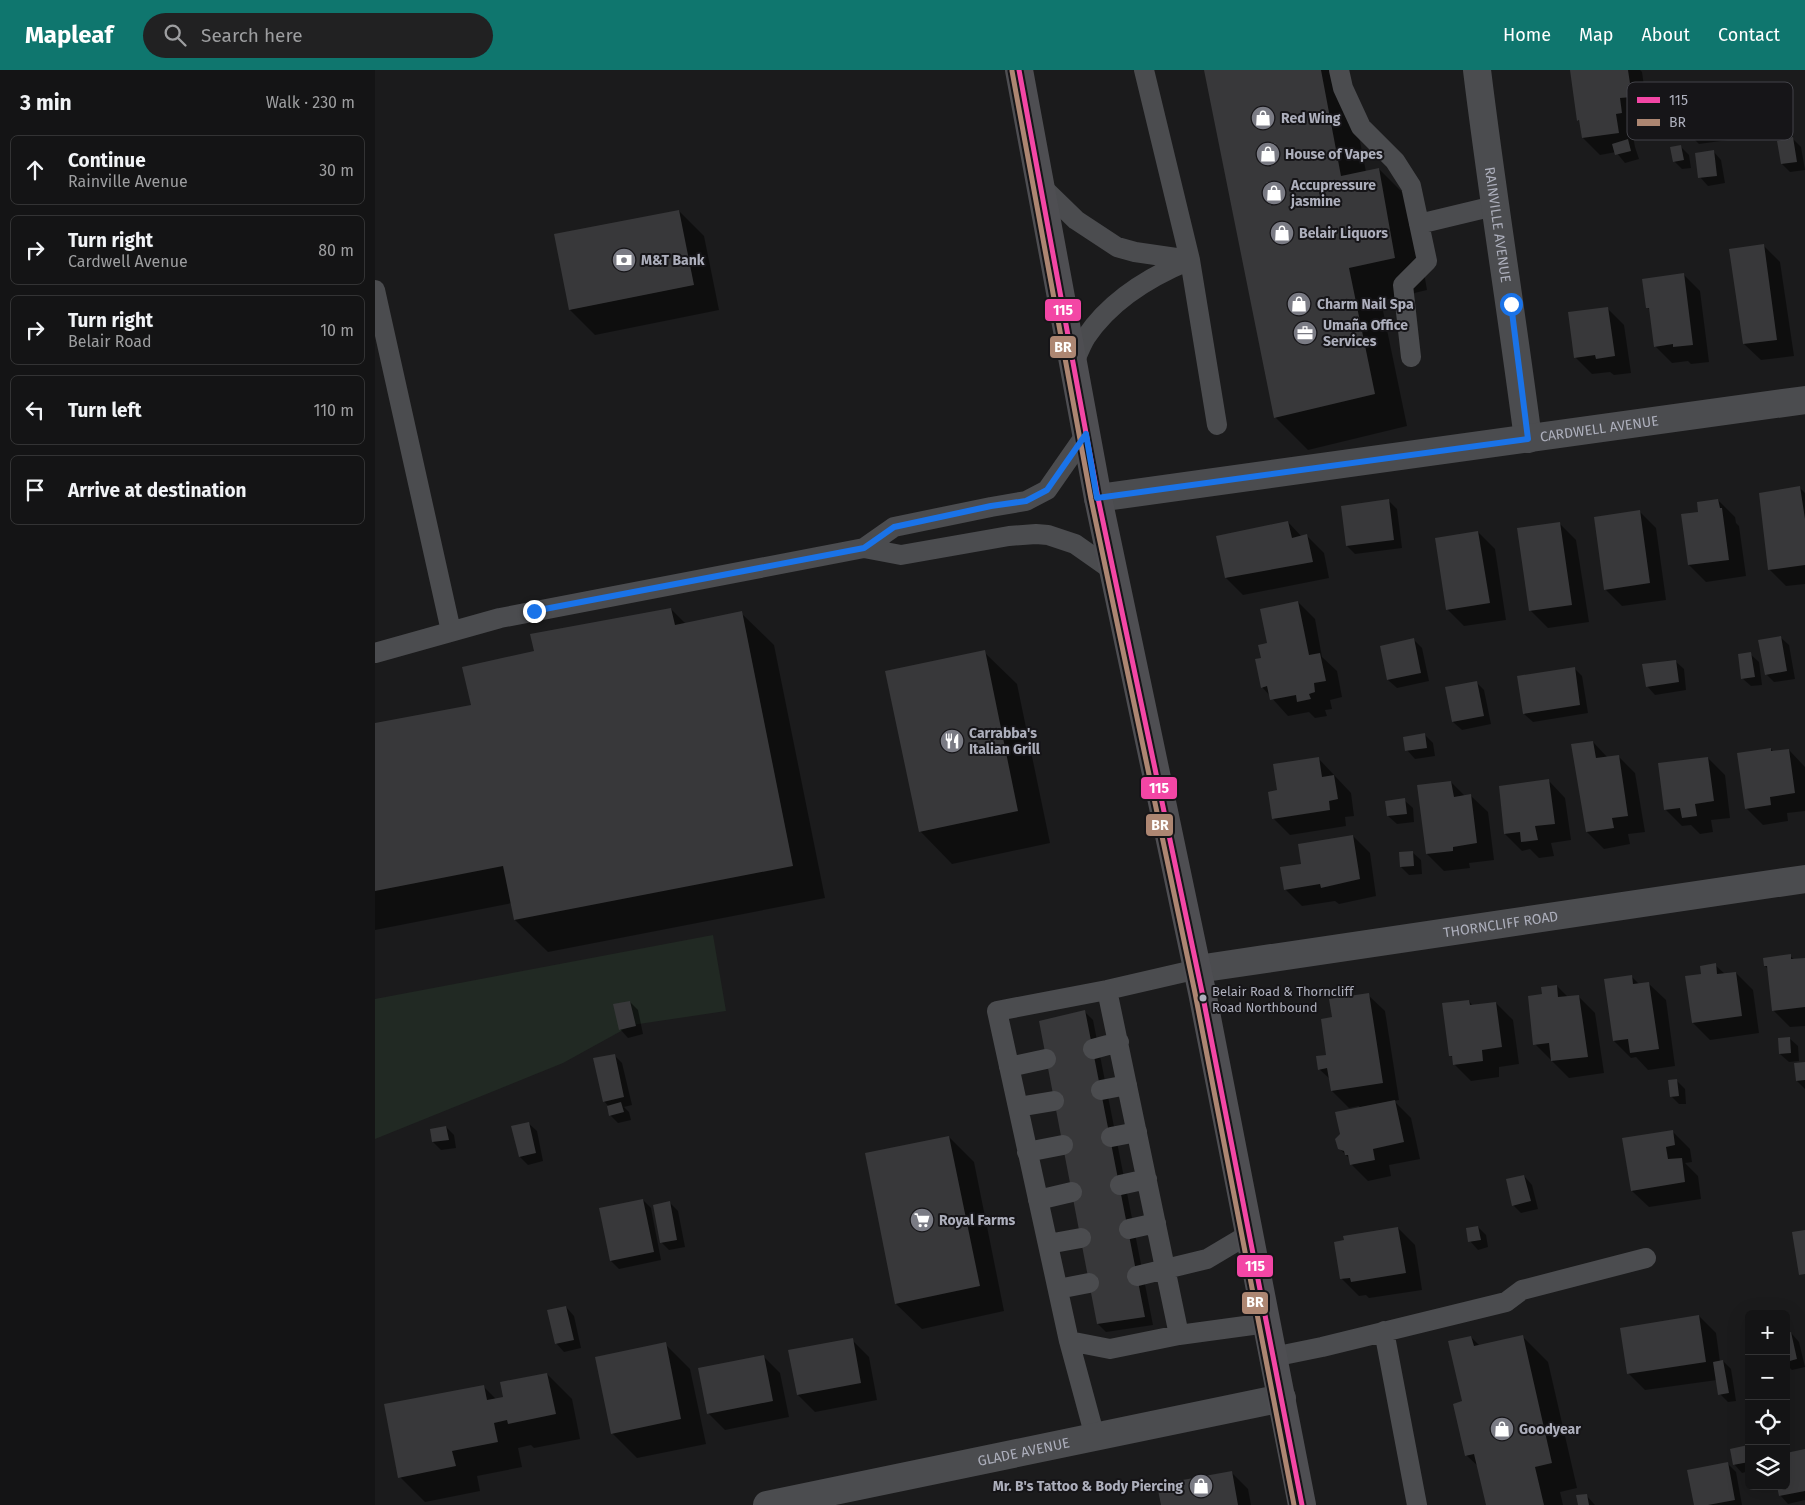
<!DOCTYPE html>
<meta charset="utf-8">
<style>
:root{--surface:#141415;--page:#212122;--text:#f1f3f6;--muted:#9d9ea0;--line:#333334;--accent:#0f766e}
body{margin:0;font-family:"Fira Sans",sans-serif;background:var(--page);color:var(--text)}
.controls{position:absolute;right:15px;bottom:15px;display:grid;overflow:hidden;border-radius:8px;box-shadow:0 5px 20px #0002}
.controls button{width:45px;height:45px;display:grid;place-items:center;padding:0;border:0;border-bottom:1px solid var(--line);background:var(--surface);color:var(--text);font:25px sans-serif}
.stop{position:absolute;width:15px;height:15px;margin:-11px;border:4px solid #1a73e8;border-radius:50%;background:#fff}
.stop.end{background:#1a73e8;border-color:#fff;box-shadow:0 1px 5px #0008}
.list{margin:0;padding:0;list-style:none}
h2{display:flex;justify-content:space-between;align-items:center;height:65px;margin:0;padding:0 20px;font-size:21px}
h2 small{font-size:16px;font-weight:400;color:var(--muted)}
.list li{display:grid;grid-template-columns:32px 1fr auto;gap:15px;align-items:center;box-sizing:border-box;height:70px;margin:0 10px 10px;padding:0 10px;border:1px solid var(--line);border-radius:8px}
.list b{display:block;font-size:19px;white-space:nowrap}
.list p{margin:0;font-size:16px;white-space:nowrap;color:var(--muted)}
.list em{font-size:16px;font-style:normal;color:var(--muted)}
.icon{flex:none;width:28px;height:28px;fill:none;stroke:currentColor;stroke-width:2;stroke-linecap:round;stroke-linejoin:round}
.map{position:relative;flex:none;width:1430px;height:1435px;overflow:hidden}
header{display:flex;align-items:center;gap:30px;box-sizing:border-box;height:70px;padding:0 25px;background:var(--accent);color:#fff}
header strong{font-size:24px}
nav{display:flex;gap:28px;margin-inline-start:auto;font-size:18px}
.search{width:350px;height:45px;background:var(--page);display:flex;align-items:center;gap:12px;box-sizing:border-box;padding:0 18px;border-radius:28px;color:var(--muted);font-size:19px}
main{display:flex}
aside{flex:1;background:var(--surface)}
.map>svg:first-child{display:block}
.green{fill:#212923}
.shadow{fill:#0007}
.building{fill:#38383a}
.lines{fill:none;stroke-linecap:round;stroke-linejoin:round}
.service{stroke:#4b4c4f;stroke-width:20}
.minor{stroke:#4b4c4f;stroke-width:28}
.primary{stroke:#4e4e52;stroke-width:28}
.bus-1-casing{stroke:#161518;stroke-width:9}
.bus-2-casing{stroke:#161518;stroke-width:9}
.bus-1{stroke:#f346a5;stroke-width:5}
.bus-2{stroke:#ad8672;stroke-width:5}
.route{stroke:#1a73e8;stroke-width:6}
.bus-dot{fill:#adafbc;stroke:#161518;stroke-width:2}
.labels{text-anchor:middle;stroke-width:4;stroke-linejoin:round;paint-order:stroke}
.bus-label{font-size:13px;fill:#adafbc;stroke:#161518;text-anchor:start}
.poi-label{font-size:14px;font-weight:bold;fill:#adafbc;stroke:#161518;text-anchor:start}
.street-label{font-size:14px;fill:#adafbc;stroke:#161518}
.key{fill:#161518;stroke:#434349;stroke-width:1}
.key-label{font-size:14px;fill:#adafbc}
.line-badge{stroke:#161518;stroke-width:2}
.badge-label{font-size:14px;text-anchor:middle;font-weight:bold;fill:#fff}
</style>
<header>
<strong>Mapleaf</strong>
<div class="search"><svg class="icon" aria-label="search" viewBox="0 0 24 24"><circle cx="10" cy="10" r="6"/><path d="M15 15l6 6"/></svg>Search here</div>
<nav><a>Home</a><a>Map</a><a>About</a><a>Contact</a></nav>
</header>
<main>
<aside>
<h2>3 min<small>Walk · 230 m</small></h2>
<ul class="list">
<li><svg class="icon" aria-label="ahead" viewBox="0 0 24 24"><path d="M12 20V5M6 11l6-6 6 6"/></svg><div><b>Continue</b><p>Rainville Avenue</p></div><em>30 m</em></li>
<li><svg class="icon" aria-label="right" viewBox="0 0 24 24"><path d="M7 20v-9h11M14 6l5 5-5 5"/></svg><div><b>Turn right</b><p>Cardwell Avenue</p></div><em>80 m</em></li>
<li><svg class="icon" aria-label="right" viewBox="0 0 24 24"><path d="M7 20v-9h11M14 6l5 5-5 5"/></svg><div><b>Turn right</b><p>Belair Road</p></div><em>10 m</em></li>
<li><svg class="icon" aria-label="left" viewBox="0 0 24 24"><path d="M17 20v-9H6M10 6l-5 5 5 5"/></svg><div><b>Turn left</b></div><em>110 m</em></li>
<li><svg class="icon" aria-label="arrive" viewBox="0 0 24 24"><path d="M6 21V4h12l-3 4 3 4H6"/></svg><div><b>Arrive at destination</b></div></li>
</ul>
</aside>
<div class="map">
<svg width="1430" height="1435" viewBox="0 0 1430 1435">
<rect width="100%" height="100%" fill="#1b1b1c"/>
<path class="green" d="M338,865L351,941L257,955L188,993L0,1069V929Z"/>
<path class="shadow" d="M832,0H963L973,10L991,102L1004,99L1037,132L1052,220L1006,231L1032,356L933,380L900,347Z
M1196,0H1265L1267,2L1273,44L1261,45L1264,59L1257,60L1260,77L1264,89L1250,93L1241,82L1225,85L1208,68L1206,53L1203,50Z
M1356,41L1364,49L1367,68L1324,74L1316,66Z
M1418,69L1426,77L1430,100L1415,102L1407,94Z
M1306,77L1314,85L1316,98L1307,99L1299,91Z
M1338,81L1346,90L1350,113L1333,116L1325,107Z
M304,141L329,166L344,240L220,265L195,240Z
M1388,175L1405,192L1419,286L1386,290L1369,274Z
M1308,204L1325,221L1334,292L1316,294L1313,291L1297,293L1280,276L1275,240L1272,237Z
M1232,238L1249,255L1256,303L1239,305L1235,302L1217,304L1200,287Z
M1425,418L1430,423V514L1411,516L1394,499Z
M1013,430L1022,439L1027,478L980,484L972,476Z
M1343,430L1360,447L1361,453L1364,456L1371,506L1331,512L1314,495L1307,445L1324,443Z
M1264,441L1281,458L1291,530L1247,536L1230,519Z
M913,452L927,467L932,466L949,483L954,508L868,525L851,508Z
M1184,453L1201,470L1214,552L1173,558L1156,541Z
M1103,462L1120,479L1131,550L1089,556L1072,539Z
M923,532L940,549L947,587L962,601L967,627L955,630L957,639L950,640L952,646L940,648L934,642L913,646L887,617V589L893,574Z
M296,539L311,554L366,543L399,575L450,828L173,882L140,850L137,833L0,860V654L98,636L161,581Z
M1405,567L1414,575L1420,609L1399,612L1391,604Z
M1039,570L1047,578L1054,611L1022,618L1013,610Z
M609,582L642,614L675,773L577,794L545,761Z
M1375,584L1384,592L1387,615L1376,616L1367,608Z
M1300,591L1309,599L1311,620L1280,625L1272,616Z
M1199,598L1207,606L1213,643L1158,652L1149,644Z
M1101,612L1109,620L1116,654L1087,660L1078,652L1071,618Z
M1050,665L1058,673L1060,686L1040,689L1032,680Z
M1218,672L1233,688L1243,686L1260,703L1270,762L1253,764L1255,774L1229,779L1212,762Z
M1396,679L1399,682L1414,680L1430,697V741L1412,743L1413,751L1388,755L1371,738Z
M943,688L976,723L979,746L970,747L971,756L915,765L898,748L904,721Z
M1333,688L1350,705L1355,748L1336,750L1338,762L1325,764L1316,755L1307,756L1290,739Z
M1174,711L1190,728L1196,770L1176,773L1179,786L1164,788L1155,779L1147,781L1130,764Z
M1076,712L1090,726H1096L1113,742L1119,790L1094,793L1095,798L1069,801L1052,784Z
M1029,730L1038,738L1039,752L1022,754L1013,746Z
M978,766L995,783L1001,826L964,834L960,831L927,836L910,819L928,795Z
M1037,782L1046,790L1047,804L1034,805L1026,797Z
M1415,886L1420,890L1430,889V956L1415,957L1398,940L1393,899L1390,896Z
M1340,895L1350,904L1361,903L1378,920L1384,963L1335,970L1318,953L1327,905Z
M1257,907L1265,915L1274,914L1291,930L1300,996L1273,1000L1261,987L1256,988L1239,971Z
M1182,916L1193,927L1203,926L1220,943L1229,1003L1194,1008L1160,974L1168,925Z
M993,925L1010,941L1024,1030L1019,1031L1036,1048L1045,1089L1014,1095L1016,1106L993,1111L976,1094L975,1089L964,1078L985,1038L984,1036L974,1038L957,1021L956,1010L944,999L953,986L958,948Z
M1094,931L1098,936L1121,933L1138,950L1144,994L1124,997V1007L1096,1011L1079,994V989L1075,985Z
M255,932L263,940L268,964L253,968L245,959Z
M710,942L718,950L778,1255L731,1262L723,1254L666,952Z
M1414,968L1423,976L1424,991L1414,992L1405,984L1404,969Z
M239,985L247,993L257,1035L249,1037L254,1042L256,1050L243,1053L235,1045L234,1037L229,1031Z
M1430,993V1019L1422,1011Z
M1302,1011L1310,1019L1311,1034H1304L1296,1026Z
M153,1053L162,1061L168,1091L153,1095L145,1087L138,1057Z
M71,1057L79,1065L81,1078L66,1080L58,1072Z
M1298,1062L1315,1079L1317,1092L1310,1093L1323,1106L1326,1129L1274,1137L1257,1121Z
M574,1067L599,1092L629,1241L547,1259L521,1234Z
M1149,1106L1157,1115L1163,1139L1146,1143L1138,1135Z
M268,1130L276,1138L286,1190L244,1199L236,1191Z
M295,1133L303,1141L310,1177L294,1180L286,1172Z
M1103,1157L1111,1165L1113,1177L1103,1180L1095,1171Z
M1023,1158L1040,1175L1047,1220L994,1228L991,1225L984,1226L967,1209L970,1171Z
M191,1237L199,1246L206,1278L189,1282L181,1273Z
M1324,1246L1341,1263L1345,1292L1348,1291L1356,1299L1361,1331L1353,1332L1345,1324L1342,1310L1270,1320L1253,1303Z
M1416,1263L1424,1272L1430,1297L1417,1300L1411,1294V1264Z
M1096,1267L1105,1276L1148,1267L1173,1292L1202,1418L1185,1422L1188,1435H1112L1104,1397L1091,1385L1089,1332Z
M477,1270L494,1287L502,1330L440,1342L423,1325Z
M290,1274L315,1299L331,1374L262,1388L237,1363Z
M388,1286L405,1303L414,1347L350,1360L333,1343Z
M172,1304L197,1329L205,1369L159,1378L156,1375L143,1378L147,1397L102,1406L105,1421L50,1432L25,1407L108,1316L121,1329L129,1328Z
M1373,1377L1374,1401L1367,1403L1359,1394Z
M1430,1380V1430L1413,1434L1405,1425Z
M1353,1394L1361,1402L1367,1435H1320Z
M856,1402L873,1419L876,1435H787Z
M1211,1425L1219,1434L1220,1435H1204Z"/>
<path class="building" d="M829,0H946L966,106L1004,98L1020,188L974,198L1000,324L899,348Z
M1195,0H1253L1257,27L1245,28L1247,43L1241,44L1244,63L1207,68L1204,50L1202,51Z
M1418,67L1422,92L1406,94L1402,71Z
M1253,69L1256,81L1240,85L1237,74Z
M1306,75L1309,90L1298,92L1295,77Z
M1339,80L1342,106L1323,108L1320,83Z
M304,140L319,215L194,240L179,164Z
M1389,174L1402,270L1368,274L1354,179Z
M1309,203L1318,275L1298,277V274L1279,277L1274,238H1271L1267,209Z
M1233,237L1240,286L1221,289L1220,285L1199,288L1193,242Z
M1425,416L1430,449V495L1393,500L1384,423Z
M1014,429L1019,470L971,476L966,436Z
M1343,429L1345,438H1347L1354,490L1313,495L1306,444L1323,442L1322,432Z
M1265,440L1275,513L1229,520L1219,447Z
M913,451L917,468L932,464L938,492L850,508L841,466Z
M1185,452L1197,535L1154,541L1142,458Z
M1103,461L1115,533L1071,540L1060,468Z
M923,531L934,585L945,583L951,611L939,613L940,622L934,624L936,629L922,632L921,625L895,630L892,616L886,618L880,589L886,588L883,575L892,573L885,539Z
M296,538L300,555L367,541L418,796L139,850L128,796L0,821V653L96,635L87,597L159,581L155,564Z
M1406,566L1412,601L1390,605L1383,570Z
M1039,568L1046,603L1012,610L1005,576Z
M610,580L643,741L544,762L510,601Z
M1376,582L1380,607L1366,609L1363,584Z
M1301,590L1304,612L1271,617L1267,594Z
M1200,597L1205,635L1148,644L1142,606Z
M1102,611L1109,646L1077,652L1070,617Z
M1050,663L1052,678L1030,681L1028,667Z
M1218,671L1221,688L1244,685L1253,746L1237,748L1239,758L1211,762L1196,674Z
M1396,678V681L1414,679L1420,723L1395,727L1396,735L1370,739L1362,683Z
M944,687L947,707L959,705L963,729L954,731L955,740L897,749L893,722L902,720L898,694Z
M1333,687L1339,731L1320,734L1322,746L1307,748L1305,738L1289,740L1283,693Z
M1174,709L1180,754L1160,756L1163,770L1146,772L1145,762L1129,764L1124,716Z
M1076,711L1079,727L1096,724L1102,773L1078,777V781L1051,784L1042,715Z
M1030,728L1032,744L1012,746L1010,731Z
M978,765L985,809L946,818L945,814L909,820L905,797L926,794L923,774Z
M1038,781L1039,796L1025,797L1024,782Z
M1416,884V889L1430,888V937L1397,941L1392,896H1389L1388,888Z
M1341,893L1342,904L1361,902L1367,946L1317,953L1310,906L1326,904L1325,896Z
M1257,905L1258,914L1274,912L1284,979L1255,983L1253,969L1238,971L1229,909Z
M1182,915L1183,927L1204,925L1213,987L1176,991L1174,973L1158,975L1153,926L1167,924L1166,917Z
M994,923L1008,1013L956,1021L952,998L943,1000L941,986L951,985L946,949L957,947L954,929Z
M1094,930L1095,935L1121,932L1127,977L1107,980L1108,991L1078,995L1077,986H1074L1067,933Z
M255,931L261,956L244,960L238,934Z
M710,940L770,1247L722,1254L664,951Z
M1415,967L1416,983L1404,984L1403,968Z
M240,984L249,1027L228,1032L218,988Z
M1430,992V1010L1421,1011L1419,993Z
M1302,1009L1304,1026L1295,1027L1293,1010Z
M1020,1030L1029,1072L998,1079L1000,1090L975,1095L973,1085H970L969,1081L963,1079L960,1069L965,1064L960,1042Z
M246,1032L249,1042L234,1046L232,1036Z
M154,1052L161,1083L144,1087L136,1056Z
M71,1056L74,1070L57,1072L55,1059Z
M1298,1060L1300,1075L1291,1077L1293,1089L1307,1088L1310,1112L1256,1121L1247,1068Z
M574,1066L605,1216L520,1234L490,1083Z
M1149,1105L1156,1131L1137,1136L1131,1109Z
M268,1129L279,1182L235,1191L224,1138Z
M295,1131L302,1170L285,1173L278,1135Z
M1103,1156L1106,1170L1093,1172L1091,1158Z
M1023,1157L1031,1203L976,1212L975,1208L965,1209L959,1172L969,1170L968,1166Z
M1430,1160V1204L1424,1205L1417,1162Z
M191,1236L199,1270L180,1274L172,1240Z
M1324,1245L1331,1292L1252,1304L1245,1258Z
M1416,1262L1422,1289L1411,1292V1263Z
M1148,1265L1177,1393L1160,1397L1169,1435H1111L1099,1384L1090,1386L1078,1334L1087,1331L1073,1271L1096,1266L1099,1276Z
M478,1268L486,1313L422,1325L413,1280Z
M291,1272L306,1349L236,1364L220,1287Z
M389,1285L398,1331L332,1344L323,1298Z
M1348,1290L1354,1323L1343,1325L1338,1292Z
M172,1303L181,1344L133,1354L132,1350L119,1353L123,1372L77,1381L81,1396L23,1408L9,1334L109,1315L112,1330L128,1327L125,1312Z
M1373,1375L1374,1392L1358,1395L1355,1379Z
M1430,1379V1421L1404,1426L1402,1416H1411V1383Z
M1353,1392L1360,1430L1333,1435H1319L1312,1400Z
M857,1401L863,1435H786L783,1420L792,1418L791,1413Z
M1212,1424L1214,1435H1203L1201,1425Z"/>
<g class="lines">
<path class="service" d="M769,0L815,190L842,355
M964,0L968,18L986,57L1020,91L1036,116L1052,191L1028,215L1036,287
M665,115L701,150L742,177L760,182L815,190
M1044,154L1119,136
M0,220L76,561
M698,295C702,286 706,275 711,267C735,231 776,206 815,190
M489,478L519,457L616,437L651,431L672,420L711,364
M0,583L125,548L489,478L526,485L634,466L661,464L673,465L700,474L737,500
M718,979L744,972
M634,997L671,989
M726,1020L752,1015
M643,1037L679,1031
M736,1067L762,1062
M652,1082L688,1075
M745,1115L772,1109
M663,1130L697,1122
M754,1159L781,1153
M673,1174L706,1168
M762,1206L832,1189L874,1164
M683,1219L714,1213
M1009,1261L1042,1435
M804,1265L892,1253
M694,1271L735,1279L804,1265L732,920
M898,1287L947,1277L1131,1232L1147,1220L1271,1188
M720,1367L694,1271L622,941L732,920L823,899"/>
<g class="minor">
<path id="s1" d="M1102,0C1117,123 1137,245 1153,369"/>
<path id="s2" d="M723,428L1430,330"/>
<path id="s3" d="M823,899L1430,809"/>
<path id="s4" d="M392,1435L907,1328"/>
</g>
<path class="primary" d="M644,0L723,428L827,922L927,1435"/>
<g class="bus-1-casing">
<path id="bus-1" d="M644,0L723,428L827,922L927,1435"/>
</g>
<g class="bus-2-casing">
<path id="bus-2" d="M637,1L716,429L820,923L919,1435"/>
</g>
<use href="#bus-1" class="bus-1"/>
<use href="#bus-2" class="bus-2"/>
</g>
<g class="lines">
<path class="route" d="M159,541L489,478L519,457L616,436L651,431L672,420L711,364L722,428L1153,369L1136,234"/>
</g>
<defs>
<g id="shop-disc" transform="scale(1.25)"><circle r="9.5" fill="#7a7b84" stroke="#161518"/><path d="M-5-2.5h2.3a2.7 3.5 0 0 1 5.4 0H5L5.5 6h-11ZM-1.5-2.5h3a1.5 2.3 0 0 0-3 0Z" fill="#fff"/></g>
<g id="bank-disc" transform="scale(1.25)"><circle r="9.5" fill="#7a7b84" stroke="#161518"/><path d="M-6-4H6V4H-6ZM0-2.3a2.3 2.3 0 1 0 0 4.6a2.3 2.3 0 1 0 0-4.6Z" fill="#fff"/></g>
<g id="office-disc" transform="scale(1.25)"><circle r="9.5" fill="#7a7b84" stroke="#161518"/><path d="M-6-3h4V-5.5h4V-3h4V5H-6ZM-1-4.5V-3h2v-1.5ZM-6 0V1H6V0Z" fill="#fff"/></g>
<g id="restaurant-disc" transform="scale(1.25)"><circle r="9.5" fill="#7a7b84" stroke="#161518"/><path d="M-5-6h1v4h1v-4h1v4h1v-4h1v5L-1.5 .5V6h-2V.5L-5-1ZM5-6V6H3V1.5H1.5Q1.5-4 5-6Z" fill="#fff"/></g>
<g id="supermarket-disc" transform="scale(1.25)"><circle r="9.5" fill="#7a7b84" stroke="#161518"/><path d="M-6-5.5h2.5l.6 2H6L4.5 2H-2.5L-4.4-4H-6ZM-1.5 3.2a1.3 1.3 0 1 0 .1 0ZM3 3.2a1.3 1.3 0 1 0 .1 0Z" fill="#fff"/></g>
</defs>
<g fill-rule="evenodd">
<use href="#shop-disc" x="888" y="48"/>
<use href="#shop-disc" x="893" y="84"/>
<use href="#shop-disc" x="899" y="123"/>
<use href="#shop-disc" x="907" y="163"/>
<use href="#bank-disc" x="249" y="190"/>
<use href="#shop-disc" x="924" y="234"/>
<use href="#office-disc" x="930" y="263"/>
<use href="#restaurant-disc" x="577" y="671"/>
<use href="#supermarket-disc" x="547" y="1150"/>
<use href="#shop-disc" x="1127" y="1359"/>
<use href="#shop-disc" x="826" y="1416"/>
</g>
<circle class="bus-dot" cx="828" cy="928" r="4.5"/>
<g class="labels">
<g class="bus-label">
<text x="837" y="926">Belair Road &amp; Thorncliff<tspan x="837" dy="16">Road Northbound</tspan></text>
</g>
<g class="poi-label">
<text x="906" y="53">Red Wing</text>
<text x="910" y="89">House of Vapes</text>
<text x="916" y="120">Accupressure<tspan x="916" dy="16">jasmine</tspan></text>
<text x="924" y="168">Belair Liquors</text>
<text x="266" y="195">M&amp;T Bank</text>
<text x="942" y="239">Charm Nail Spa</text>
<text x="948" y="260">Umaña Office<tspan x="948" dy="16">Services</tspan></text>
<text x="594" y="668">Carrabba's<tspan x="594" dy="16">Italian Grill</tspan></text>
<text x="564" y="1155">Royal Farms</text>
<text x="1144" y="1364">Goodyear</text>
<text x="808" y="1421" text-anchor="end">Mr. B's Tattoo &amp; Body Piercing</text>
</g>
<g class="street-label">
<text dy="5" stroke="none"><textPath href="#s1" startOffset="156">RAINVILLE AVENUE</textPath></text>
<text dy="5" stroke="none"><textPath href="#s2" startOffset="506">CARDWELL AVENUE</textPath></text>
<text dy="5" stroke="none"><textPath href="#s3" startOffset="306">THORNCLIFF ROAD</textPath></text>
<text dy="5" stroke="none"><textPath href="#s4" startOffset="262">GLADE AVENUE</textPath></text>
</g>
</g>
<rect x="1252" y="12" width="166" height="58" rx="8" class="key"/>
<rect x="1262" y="27" width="23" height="6" fill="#f346a5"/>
<rect x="1262" y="49" width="23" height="7" fill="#ad8672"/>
<g class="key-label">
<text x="1294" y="35">115</text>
<text x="1294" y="57">BR</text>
</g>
<g class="line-badge">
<rect x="669" y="228" width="38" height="24" rx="5" fill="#f346a5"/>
<rect x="674" y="265" width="28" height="24" rx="5" fill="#ad8672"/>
<rect x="765" y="706" width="38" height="24" rx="5" fill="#f346a5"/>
<rect x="770" y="743" width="29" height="24" rx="5" fill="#ad8672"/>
<rect x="861" y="1184" width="38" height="24" rx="5" fill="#f346a5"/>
<rect x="866" y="1221" width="28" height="24" rx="5" fill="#ad8672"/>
</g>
<g class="badge-label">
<text x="688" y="245">115</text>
<text x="688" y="282">BR</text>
<text x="784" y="723">115</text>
<text x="785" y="760">BR</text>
<text x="880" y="1201">115</text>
<text x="880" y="1237">BR</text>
</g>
</svg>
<div class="controls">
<button>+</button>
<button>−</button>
<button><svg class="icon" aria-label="locate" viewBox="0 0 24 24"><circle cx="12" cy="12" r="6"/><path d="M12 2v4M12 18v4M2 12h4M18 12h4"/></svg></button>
<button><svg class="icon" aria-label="layers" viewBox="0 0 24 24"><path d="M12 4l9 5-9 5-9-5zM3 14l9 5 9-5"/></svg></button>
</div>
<div class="stop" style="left:1136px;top:234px"></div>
<div class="stop end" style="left:159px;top:541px"></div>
</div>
</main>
